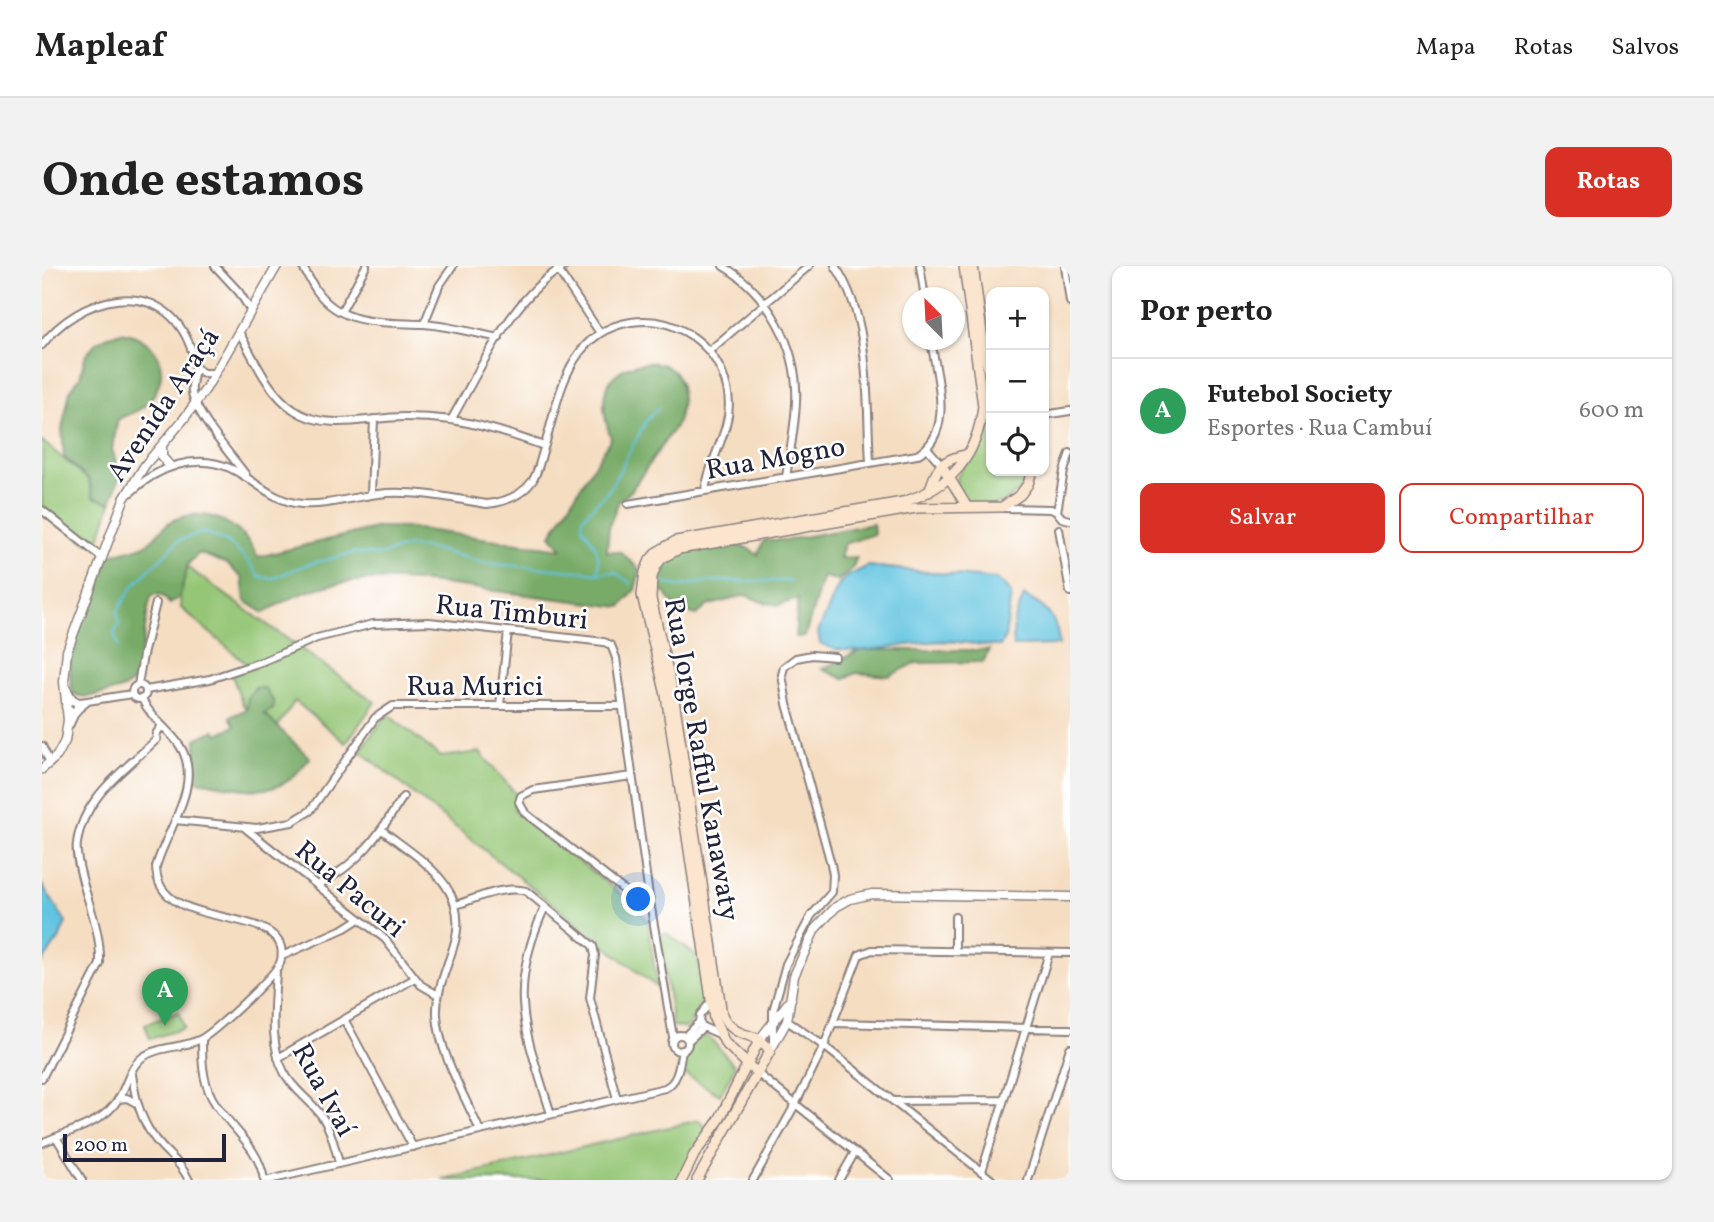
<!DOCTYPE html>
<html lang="pt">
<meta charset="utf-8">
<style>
:root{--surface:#fff;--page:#f2f2f2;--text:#222;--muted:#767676;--line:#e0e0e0;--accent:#d93025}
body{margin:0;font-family:Vollkorn,serif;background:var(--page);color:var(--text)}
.controls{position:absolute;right:21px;top:21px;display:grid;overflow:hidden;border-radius:14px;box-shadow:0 2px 5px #0004}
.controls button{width:63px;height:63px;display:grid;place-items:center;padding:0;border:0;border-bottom:2px solid var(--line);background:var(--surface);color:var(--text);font:35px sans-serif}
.compass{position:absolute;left:860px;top:21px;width:63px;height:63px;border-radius:50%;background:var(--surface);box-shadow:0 2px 5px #0004;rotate:336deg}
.scale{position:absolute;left:21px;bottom:18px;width:163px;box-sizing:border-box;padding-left:7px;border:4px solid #22223b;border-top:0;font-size:19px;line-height:24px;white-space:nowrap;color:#22223b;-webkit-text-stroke:5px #fff;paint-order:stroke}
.you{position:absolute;left:597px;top:634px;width:24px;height:24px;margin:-18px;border:5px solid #fff;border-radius:50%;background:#1a73e8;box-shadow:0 0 0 10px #1a73e833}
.badge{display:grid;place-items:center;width:46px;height:46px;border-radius:50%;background:var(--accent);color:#fff;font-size:23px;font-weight:700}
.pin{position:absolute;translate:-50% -58px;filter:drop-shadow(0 2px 4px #0008)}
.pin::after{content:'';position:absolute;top:37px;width:24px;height:21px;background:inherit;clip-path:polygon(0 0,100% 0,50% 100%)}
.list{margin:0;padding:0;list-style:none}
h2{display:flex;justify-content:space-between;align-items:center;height:91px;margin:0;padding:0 28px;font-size:30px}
h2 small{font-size:23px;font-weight:400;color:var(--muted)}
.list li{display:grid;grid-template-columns:46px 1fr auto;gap:21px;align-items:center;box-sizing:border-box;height:105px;padding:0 28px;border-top:2px solid var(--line)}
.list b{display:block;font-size:26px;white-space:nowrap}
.list p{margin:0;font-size:23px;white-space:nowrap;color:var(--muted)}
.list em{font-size:23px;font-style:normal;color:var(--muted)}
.actions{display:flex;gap:14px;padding:21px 28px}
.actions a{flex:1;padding:16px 0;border:2px solid var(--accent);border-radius:14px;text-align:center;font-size:24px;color:var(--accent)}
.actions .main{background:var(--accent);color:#fff}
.icon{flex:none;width:38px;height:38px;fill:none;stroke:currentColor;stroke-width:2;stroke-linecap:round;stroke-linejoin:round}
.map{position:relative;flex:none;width:1028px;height:914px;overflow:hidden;border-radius:14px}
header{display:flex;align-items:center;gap:42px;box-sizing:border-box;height:98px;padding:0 35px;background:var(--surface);border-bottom:2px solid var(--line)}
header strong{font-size:33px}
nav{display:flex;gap:38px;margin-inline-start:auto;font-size:24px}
.intro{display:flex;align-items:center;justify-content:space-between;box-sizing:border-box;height:168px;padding:0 42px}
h1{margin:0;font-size:49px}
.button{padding:18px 32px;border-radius:14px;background:var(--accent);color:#fff;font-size:24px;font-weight:700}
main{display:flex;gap:42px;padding:0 42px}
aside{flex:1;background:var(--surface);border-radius:14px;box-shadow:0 2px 5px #0004}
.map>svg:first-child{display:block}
.green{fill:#95c676;stroke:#5c7458;stroke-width:2}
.forest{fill:#78ab67;stroke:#4d6651;stroke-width:2}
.water{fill:#62c4e0;stroke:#42738e;stroke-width:2}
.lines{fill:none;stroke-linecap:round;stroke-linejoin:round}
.stream{stroke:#62c4e0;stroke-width:2}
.minor-casing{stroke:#8c807e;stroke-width:10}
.tertiary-casing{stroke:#8c807e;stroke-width:11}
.secondary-casing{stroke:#8c807e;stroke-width:12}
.minor{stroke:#fff;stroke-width:6}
.tertiary{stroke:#fff;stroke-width:8}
.secondary{stroke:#fbe5cf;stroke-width:9}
.labels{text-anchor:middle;stroke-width:5;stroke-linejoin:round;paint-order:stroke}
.street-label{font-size:28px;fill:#22223b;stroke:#fff}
</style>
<header>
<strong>Mapleaf</strong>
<nav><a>Mapa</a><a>Rotas</a><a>Salvos</a></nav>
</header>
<div class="intro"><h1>Onde estamos</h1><a class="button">Rotas</a></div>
<main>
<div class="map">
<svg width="1028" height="914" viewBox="0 0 1028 914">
<rect width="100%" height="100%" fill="#fff"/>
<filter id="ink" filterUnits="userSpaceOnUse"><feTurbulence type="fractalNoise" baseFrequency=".0143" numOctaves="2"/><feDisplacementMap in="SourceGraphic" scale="14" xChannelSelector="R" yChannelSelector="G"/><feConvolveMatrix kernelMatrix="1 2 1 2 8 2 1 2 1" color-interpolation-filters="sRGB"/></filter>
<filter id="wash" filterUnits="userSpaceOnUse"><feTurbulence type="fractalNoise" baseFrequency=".00686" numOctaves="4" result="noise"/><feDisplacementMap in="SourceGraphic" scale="28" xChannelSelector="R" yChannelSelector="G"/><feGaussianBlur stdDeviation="1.57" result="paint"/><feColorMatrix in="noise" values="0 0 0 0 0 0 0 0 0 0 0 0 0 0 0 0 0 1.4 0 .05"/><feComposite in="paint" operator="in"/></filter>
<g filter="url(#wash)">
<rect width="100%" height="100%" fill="#f5ddc1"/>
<path class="green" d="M949,159V205H987C983,243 912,256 914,213L940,165Z
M0,175L47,214L51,231L69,237L58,271L52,277L44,276L0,241Z
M145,301L333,436L304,477L253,435L235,461L222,447L213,422L206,431L205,443L201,439L189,407L207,400L139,342L138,330Z
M345,448L399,491L438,486L474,528L472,544L594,640L605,654L616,722L318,485Z
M625,667L656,691L661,737L645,762L631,760L617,669Z
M137,746L142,762L108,773L103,758Z
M665,770C668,772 692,798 693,801L678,829L636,804L641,787L651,773Z
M657,854L668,866L642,914H400Z"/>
<path class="forest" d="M79,66C115,72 132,103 108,134C101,144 87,148 76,153L70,183L78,209L69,237L51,231L47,214L22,191L20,163L28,125L38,111L43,91L51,80L64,71Z
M609,96L622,99L633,106L639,119L640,135L636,156L588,226L577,235L567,260L565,285L579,286L598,304L593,324L579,341C535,335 490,330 446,324C366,313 294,300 222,347L203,335L200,312L185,298L157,287L146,298L138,330L128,338L121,330L114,328L109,330C103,349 100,407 89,417C83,423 73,425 64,427C52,429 43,433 32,428C17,394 51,324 64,290C75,287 97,283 106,277C115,271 120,260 130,255C164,238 201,259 216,291L337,261L368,262L520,283L509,269L569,172C554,131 561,100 609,96Z
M831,258L832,268L802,278L798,292L815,291L810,303L795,315L781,310L763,370L753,371L756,333L737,339L720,336L704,329L665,340L655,349L635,344L623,326H612C613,320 614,310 617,305C629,283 680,274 702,281C707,282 712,286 716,289L722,274H745Z
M819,384H947L941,396L874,397L847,410L814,407L802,413L780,403Z
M214,422H222L232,436L231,443L222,448L268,492C259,502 251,514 238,519C215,530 179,518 154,515V473L173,464L176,468L193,460L188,451L205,443L206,431Z"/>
<path class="water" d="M826,300L954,313L962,319L969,328L963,372L958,380C939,379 921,376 903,375C869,375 806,395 778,377L776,366L797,318L804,311Z
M982,330C1005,341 1016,352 1017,379L971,380L972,355Z
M0,619L24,656L17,673L0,696Z"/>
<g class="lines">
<path class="stream" d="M556,306C559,287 553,276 540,261L541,251L567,224L604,155L617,142
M614,316L637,320L670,315H750
M77,382L72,368L77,358L75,346L91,320L137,274L162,266L187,277L205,294L217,310L229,313L263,299L311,287L338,289L366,280L392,283L443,297L556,307L573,306L589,318"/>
</g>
</g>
<g filter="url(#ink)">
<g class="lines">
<g class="minor-casing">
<path id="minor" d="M173,0L197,26L209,45
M260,0C265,8 269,16 274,24C300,61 342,56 382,58C407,60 432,67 457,72
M681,0C727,27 757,83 754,136C753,161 748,186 744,211
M793,0C830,53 824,134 828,196
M878,0L883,32
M1023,0L1028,36
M516,4L558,67
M299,46L324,0
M382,58L397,20L411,0
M197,66C212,92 226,127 252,144C284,166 326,151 362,151C377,151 394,152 410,154C442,159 472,169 502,180
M0,79C36,31 116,8 146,75C150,84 153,93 153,102C152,112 147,123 152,134C162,158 188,188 204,209
M667,85L767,0
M153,101L161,107H173
M1002,149L1028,145
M409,154C439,103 470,29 523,0
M886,183L899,198
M88,227C115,201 154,186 190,203C214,215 232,236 260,238C288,240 316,229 345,227C377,225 413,233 445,238C463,236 480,230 491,214C497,204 499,190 503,179C518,128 526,66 589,56C610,53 627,56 645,67C676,85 694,124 684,159C678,182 666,201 663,225
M329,228L332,153
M586,238L875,189C914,166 894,110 889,74
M960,242L1009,243L1015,246L1020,252L1028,254
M0,244L59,291
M1015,246L1022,205L1028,187
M1017,263L1028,326
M90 426a7 7 0 1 1 14 0a7 7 0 1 1-14 0Z
M96,419L101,389L114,337
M24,421L32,435L39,436L90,428
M104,424L168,413L219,396L275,372L331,358L387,356L562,376L569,379L574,392L607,630L631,771
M458,439L466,365
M27,460L34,445L45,436
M0,480L8,497
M590,510L491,524L479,530L477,536L483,547L592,632L596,634L607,630
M133,554L215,562L250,556L268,545L333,452L351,440H580
M203,562L343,673L379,719L396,729
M340,564C380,595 431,622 411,682C404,704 394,725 395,749C397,787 423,830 438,865
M276,619C318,597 336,570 361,531
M414,639C435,632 462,619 484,625L551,680L553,689L548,732L575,833
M503,641C464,726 483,764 509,848
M913,684V651
M240,690L303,662L317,653
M234,703C233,736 226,776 242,806C250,822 263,830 274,843C288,858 292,878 297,897
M668,737L658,749L657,756L661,761L677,768
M302,753L371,881
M745,755L782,780L950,914
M793,757L1028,763
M630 777a8 8 0 1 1 16 0a8 8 0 1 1-16 0Z
M643,770L657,756
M160,773C160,794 160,813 170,832C186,861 217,879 222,914
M646,775L661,761
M731,777V745L744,698L769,650L790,626L791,609L789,598L745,438L740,409L742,401L754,392L770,389L793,391
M236,792L373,712
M715,807L848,914
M90,808C93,834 100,860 119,880C130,892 140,899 147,914
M0,812L58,698C59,670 50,647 42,620C39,607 33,590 35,577C41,531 84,503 115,473L114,468L119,461
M76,833L85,832L94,837
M851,835L961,834
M14,871L40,914
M0,877C27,864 61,859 77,832C85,819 88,800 101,791C117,780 140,782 157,774C171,768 232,710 238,697C240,692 240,686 239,681C226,639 115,664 114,601C124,564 162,518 138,480C127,463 109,453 100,433
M940,905L1007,687
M227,914L623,822C637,815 637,799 640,784
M711,914L753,839L782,780L817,689L830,684L1028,687
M797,914L813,886
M986,914L1028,782"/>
</g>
<g class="tertiary-casing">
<path id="tertiary" d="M120,179V191L128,200
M24 440a6 6 0 1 1 12 0a6 6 0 1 1-12 0Z
M0,503L15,490L23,475L26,454L22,416L25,385L82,233L103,199L141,154L163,124L235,0
M718,773L749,733
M728,785L745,755L752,710L773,663L794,641L808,633L830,628L1028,631"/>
</g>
<g class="secondary-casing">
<path id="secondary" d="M931,0L944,95L949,117
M899,198L925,241
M887,226C896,199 898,195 926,188
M715,807L683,777L672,753L624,429L600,329L603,306L608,294L615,286L634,275L861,236C909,221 935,191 941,140L922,0
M640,914L652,889L677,854L718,773
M655,914L728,785C715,763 694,776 680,749L631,427L609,333L610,311L614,300L620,292L637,283L874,242L960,241L978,229L986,218L990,205"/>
</g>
<use href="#minor" class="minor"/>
<use href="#tertiary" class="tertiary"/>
<use href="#secondary" class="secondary"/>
</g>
</g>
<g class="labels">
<g class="street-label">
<text transform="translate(120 138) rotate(-56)" y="10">Avenida Araçá</text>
<text transform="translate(733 191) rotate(-10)" y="10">Rua Mogno</text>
<text transform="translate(470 345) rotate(6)" y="10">Rua Timburi</text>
<text x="433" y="429">Rua Murici</text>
<text transform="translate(661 493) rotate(80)" y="10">Rua Jorge Rafful Kanawaty</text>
<text transform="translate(309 622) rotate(40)" y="10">Rua Pacuri</text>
<text transform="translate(283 823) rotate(61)" y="10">Rua Ivaí</text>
</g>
</g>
</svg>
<div class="controls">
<button>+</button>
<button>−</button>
<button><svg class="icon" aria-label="locate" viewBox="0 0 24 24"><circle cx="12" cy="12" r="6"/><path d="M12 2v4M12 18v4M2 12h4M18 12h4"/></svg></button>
</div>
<svg class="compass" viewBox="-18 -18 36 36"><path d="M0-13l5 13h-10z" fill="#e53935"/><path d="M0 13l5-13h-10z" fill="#767676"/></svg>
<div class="scale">200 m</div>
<div class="you"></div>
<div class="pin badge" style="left:123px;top:760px;background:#2e9e5b">A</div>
</div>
<aside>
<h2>Por perto<small></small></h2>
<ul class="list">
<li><span class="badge" style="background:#2e9e5b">A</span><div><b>Futebol Society</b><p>Esportes · Rua Cambuí</p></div><em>600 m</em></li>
</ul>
<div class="actions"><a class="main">Salvar</a><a>Compartilhar</a></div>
</aside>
</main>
